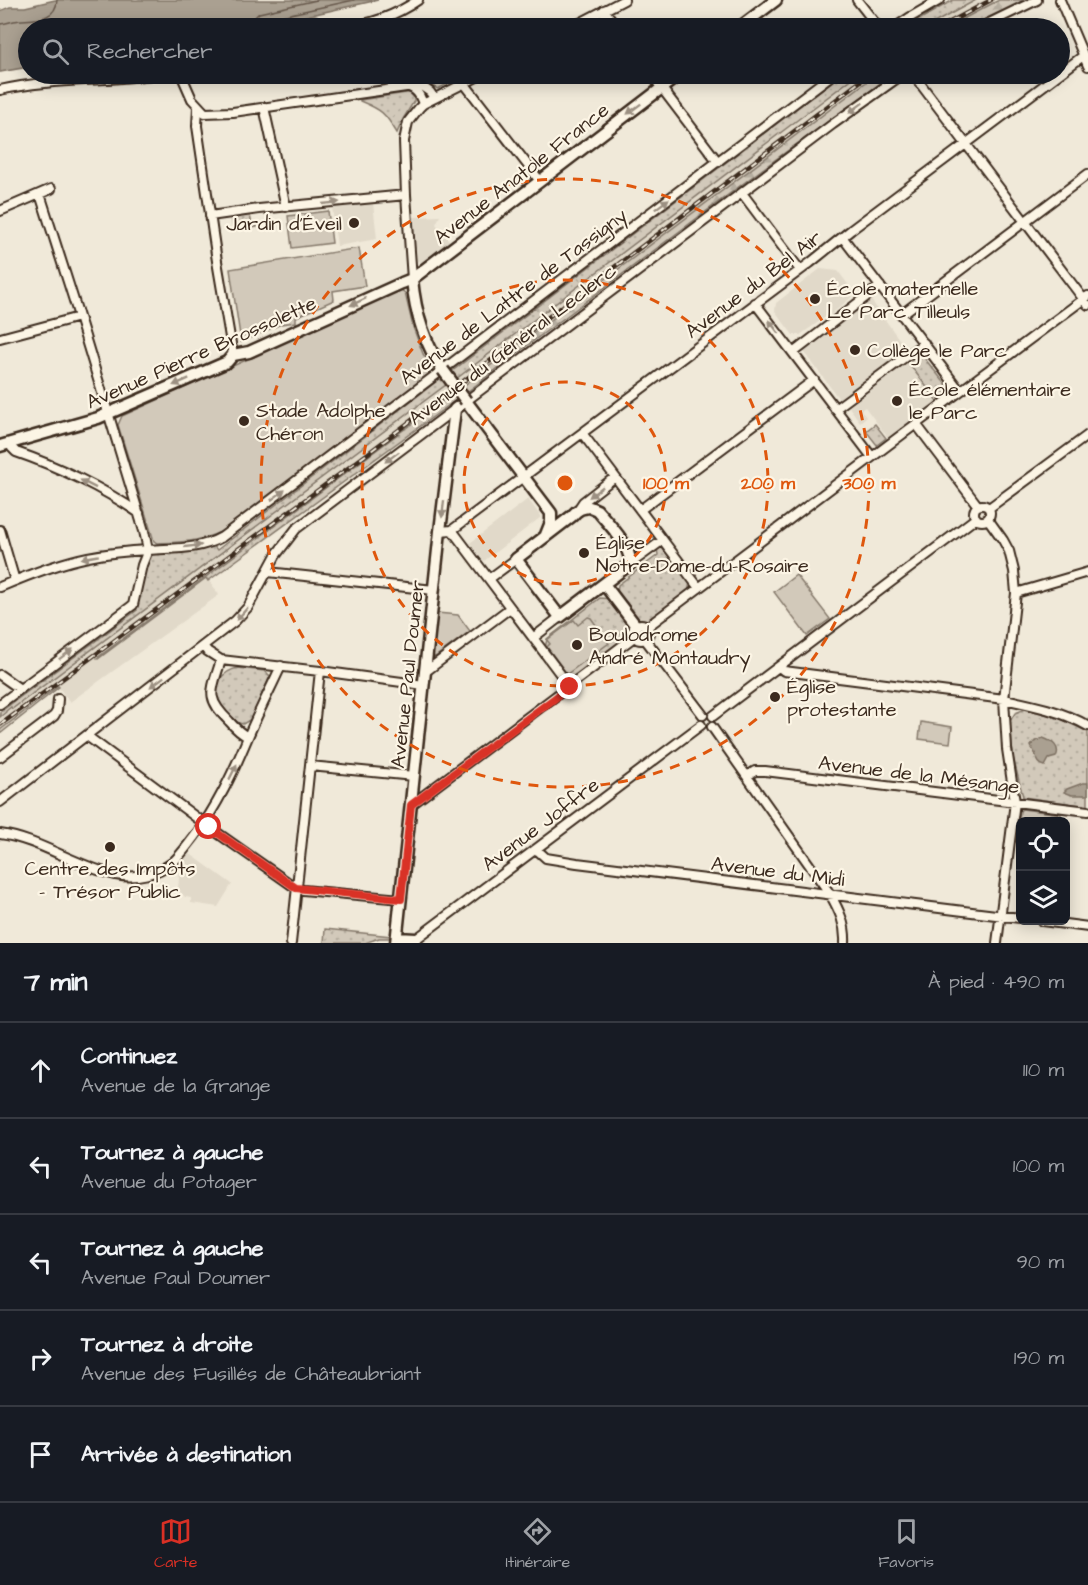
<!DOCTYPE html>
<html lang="fr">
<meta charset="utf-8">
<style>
:root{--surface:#171b24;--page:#242831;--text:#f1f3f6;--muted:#9ea1a6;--line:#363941;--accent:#d93025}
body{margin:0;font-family:"Architects Daughter",sans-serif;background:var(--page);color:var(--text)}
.controls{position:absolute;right:18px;bottom:18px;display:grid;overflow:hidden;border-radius:9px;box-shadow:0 3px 15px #0003}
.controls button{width:54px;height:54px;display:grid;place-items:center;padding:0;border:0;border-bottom:2px solid var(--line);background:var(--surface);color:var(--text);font:30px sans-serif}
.stop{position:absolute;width:18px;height:18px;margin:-14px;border:4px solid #d93025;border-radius:50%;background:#fff}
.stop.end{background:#d93025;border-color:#fff;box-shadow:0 2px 6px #0008}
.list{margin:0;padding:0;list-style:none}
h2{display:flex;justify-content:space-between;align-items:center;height:78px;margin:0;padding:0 24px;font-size:26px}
h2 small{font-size:20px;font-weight:400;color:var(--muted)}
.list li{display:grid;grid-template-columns:39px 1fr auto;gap:18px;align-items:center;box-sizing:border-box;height:96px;padding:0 24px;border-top:2px solid var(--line)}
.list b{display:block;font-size:22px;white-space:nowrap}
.list p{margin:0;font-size:20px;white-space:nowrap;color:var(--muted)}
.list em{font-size:20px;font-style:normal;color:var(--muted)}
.icon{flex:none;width:33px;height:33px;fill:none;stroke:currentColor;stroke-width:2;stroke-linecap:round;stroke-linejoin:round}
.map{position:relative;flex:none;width:1088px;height:943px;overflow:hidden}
.search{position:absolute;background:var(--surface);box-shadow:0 3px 15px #0003;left:18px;right:18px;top:18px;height:66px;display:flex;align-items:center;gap:15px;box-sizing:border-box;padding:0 21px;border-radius:33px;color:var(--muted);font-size:22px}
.sheet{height:558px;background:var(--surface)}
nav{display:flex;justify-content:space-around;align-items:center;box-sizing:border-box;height:84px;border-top:2px solid var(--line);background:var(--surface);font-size:16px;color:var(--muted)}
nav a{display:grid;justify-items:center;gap:3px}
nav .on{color:var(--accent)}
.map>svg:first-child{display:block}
.built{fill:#e1d9c9}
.grass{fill:url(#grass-dots);stroke:#867a6c;stroke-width:1.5}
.forest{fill:url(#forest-firs);stroke:#867a6c;stroke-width:1.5}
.garden{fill:#d2c9ba;stroke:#867a6c;stroke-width:1.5}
.water{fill:#aaa091;stroke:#7e7163;stroke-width:1.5}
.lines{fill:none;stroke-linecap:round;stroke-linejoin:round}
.shore{stroke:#67594c;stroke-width:1.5}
.street-casing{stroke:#3b2a1e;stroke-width:12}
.secondary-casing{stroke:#3b2a1e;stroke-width:15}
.street{stroke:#fcf5e5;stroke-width:8}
.secondary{stroke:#fcf5e5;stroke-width:10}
.rail-casing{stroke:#3b2a1e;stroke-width:4.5}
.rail{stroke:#fcf5e5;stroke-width:2;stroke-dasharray:7;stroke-linecap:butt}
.secondary-bridge-casing{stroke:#3b2a1e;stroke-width:15;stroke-linecap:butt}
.secondary-bridge{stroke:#fcf5e5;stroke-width:10}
.oneway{fill:#9c9082}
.route{stroke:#d93025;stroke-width:8}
.ring{fill:none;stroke:#df570d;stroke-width:3;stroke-dasharray:10 8}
.poi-dot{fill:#3b2a1e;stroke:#fcf5e5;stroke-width:2}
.labels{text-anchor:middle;stroke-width:4.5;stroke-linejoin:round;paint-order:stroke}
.street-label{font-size:20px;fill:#3b2a1e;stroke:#fcf5e5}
.poi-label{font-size:20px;fill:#3b2a1e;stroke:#fcf5e5;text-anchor:start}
.centre{fill:#df570d;stroke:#fcf5e5;stroke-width:3}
.ring-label{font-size:18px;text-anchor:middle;font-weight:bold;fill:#df570d;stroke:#fcf5e5;stroke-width:4.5;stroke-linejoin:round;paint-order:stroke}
</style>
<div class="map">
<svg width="1088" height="943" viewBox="0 0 1088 943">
<defs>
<pattern id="grass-dots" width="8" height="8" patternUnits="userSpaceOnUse" patternTransform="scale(1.5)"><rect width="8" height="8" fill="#d2c9ba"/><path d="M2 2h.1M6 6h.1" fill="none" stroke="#b5ad9f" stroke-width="1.8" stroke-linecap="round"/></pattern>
<pattern id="forest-firs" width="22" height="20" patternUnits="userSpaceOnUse" patternTransform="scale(1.5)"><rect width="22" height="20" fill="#d2c9ba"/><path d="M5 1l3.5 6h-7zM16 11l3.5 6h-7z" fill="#b5ad9f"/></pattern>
</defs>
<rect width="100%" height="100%" fill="#f0e9d9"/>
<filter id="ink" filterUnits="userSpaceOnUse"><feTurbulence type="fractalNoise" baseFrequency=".0167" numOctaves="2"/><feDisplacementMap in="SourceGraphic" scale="12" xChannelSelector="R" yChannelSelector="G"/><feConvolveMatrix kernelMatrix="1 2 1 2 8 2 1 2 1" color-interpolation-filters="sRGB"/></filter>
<g filter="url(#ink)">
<path class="built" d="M953,0H1024L967,28H905Z
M841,74H893L772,162L532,342L467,392L451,372Z
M373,203L377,239L337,246L332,207Z
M440,216L436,224L450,242L422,263L417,261L414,217Z
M820,269L838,271L853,291V296L828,317L827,316L800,335H793L775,311L776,303Z
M871,300L906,349L839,399L803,350Z
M908,362L938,402L889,439L865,407L861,410L866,417L860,422L849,407Z
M441,380L456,400L209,580L219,595L70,702L59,688L0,734V713Z
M528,499L541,517L484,561L470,543Z
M189,853L232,884L218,907L191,903V898L185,897L178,889L179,878L178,876L180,874L177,870L179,868L176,865Z"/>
<path class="grass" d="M953,0H976L925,28H905Z
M449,74H459L460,77L438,89L434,87L423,79V78Z
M842,74H858L456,379L451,372Z
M406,93H410L414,98V101L403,119L397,133C385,113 382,110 360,101V100Z
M250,215L252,225H257V227L233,231L232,218Z
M920,353L948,387V391L938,402L910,365L911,361Z
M441,378L443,379L447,384L12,709L11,707L6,711V712L0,717V712L137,610L134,606C145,590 136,563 155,553L203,548L213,545L217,550Z
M453,393L456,400L208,581L206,578L98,659L97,658Z
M875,424L886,438L877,445L866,431Z
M661,546H663L690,582L688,593L650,621L647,622L638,621L617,594L618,585L658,555L657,549Z
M600,598L611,599L631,625L629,636L572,680L567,677L545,648L547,639Z
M238,668L265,671L270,676L251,719L243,724C237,723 235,720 231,716C226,712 220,707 217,701C211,685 223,671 238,668Z
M58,686L59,687L0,734V730Z
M1025,709L1057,717L1088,732V806L1023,797L1013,757L1010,721L1015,713Z
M325,929L391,936V938H379L365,943H324Z"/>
<path class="forest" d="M999,0H1024L967,28H946Z
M877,74H893L772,162L532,342L467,392L462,387Z"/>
<path class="garden" d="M328,211L332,243L292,248L288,216Z
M359,248L365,286L333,291L334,300L296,317V322L281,324L241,342L230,269Z
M401,290L405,293L413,327L423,354L430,365L429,374L229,527C205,542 184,542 157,543L154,541L118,425L122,416Z
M796,575L830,619L807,636L774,592Z
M437,613L458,615L470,631L435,657L433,656Z
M588,617L591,618L609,643L567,674L547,647L550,644L547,640L574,620L578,625Z
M921,722L952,727L950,743L919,739Z
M1022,809L1061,814L1060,821L1020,822V842H1016L1020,811Z"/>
<path class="water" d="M55,0H378L253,28H28V67L0,72V11L10,7H25Z
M1043,738C1052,741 1061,747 1056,757L1049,759L1045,766C1038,764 1038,761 1036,756C1035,752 1032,749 1031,746L1034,742Z
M1083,783H1088V795H1072L1064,792L1067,789Z"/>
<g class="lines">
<path class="shore" d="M0,24C5,24 9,22 14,21C30,18 56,23 57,0
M250,28L252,20L259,13L317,0
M258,28V23L263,20L354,0"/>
<g class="street-casing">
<path id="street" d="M857,0L879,28
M1060,0L1088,66
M604,10L618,28
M341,28C369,25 395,16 418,0
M570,28L624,0
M894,28L909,18L940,0
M979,28L1037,0
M181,74L192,99L205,113L233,112L420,85L430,92L434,98
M651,74L718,162
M913,74L1088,305
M464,83L540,181
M406,86C417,89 420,95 423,104
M0,90C52,78 106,82 159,74
M198,107L197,126L217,261L233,355
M264,107L286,207
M742,193L800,270
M0,211L51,189
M210,216L259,209L406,195
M843,238L960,391
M412,279L406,195L404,141L408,122L419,108L423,104L483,74
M755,303L872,457
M902,314L1088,174
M0,338L79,317
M793,353L880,286
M466,401L833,124L903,74
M835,409L924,343
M916,424L978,506
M582,433L699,588
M9,443L12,448L16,452C57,466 103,488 139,513
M974 513a8 8 0 1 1 16 0a8 8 0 1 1-16 0Z
M579,508L583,502L615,477
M989,508L1088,435
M640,510L814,380
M988,519L1003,540L1009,551L1014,571L1016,593L1004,699L1007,749L1015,802L997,943
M0,530L15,581
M452,530L570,687
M440,531L452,530L810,263L851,230L1083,56
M630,564L663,540
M268,572L434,590
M489,579L516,559
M0,587C28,575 58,563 88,557C108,553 129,551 149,550C174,548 199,550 222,537L833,74
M1016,593L1088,572
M633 632a8 8 0 1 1 16 0a8 8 0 1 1-16 0Z
M647,627L904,433L1088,296
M533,638L560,617
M645,639L703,715
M204,647L207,651L221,660L320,671L424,685
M221,660C212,690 204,697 229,721C235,728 240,733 248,737
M779,667L784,671L1004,699C1033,705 1062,711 1088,726
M425,672L510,608
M0,675L20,689
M0,704L133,605L142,565L148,550L144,531L76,307L40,194
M713,716L976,518
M712,727L830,894C839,910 846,924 845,943
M87,736L209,827L296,888L303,890L401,899
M0,757L54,716L57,711L58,699
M310,766L414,776
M747,776L755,771H765L1088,811
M0,802L235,621L248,607L276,555L296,529L455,409
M411,805L634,637
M0,834C39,839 77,867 116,875C136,879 157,874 173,862C181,855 187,846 194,837C217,807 233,773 248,737C258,713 270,690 281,666
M536,849L546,858L577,863L1020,918
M1042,921L1088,927
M416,939L701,725
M291,943L320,671"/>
</g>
<g class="secondary-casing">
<path id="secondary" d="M739,28L776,0
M412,279C415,312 424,343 443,370
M0,446L98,418L227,362L233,355L249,352L402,283L412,279L680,74
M590,507L597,510C608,523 632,547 630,564L560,617L516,559L572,516C578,509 581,508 590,507Z
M604,584L636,626
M397,938L416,939
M396,943L440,531L455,409L466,401L551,513V522L545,537"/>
</g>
<use href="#street" class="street"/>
<use href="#secondary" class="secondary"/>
<g class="rail-casing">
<path id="rail" d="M939,28L991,0
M0,725L367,454L870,74"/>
</g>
<use href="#rail" class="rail"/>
<g class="secondary-bridge-casing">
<path id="secondary-bridge" d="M443,370L466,401"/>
</g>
<use href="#secondary-bridge" class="secondary-bridge"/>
</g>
<defs><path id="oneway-solid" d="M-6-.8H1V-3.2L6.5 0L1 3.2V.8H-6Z" transform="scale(1.5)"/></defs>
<g class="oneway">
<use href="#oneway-solid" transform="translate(856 108) rotate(143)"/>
<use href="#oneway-solid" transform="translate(634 109) rotate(143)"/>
<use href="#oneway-solid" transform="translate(331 203) rotate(-6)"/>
<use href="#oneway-solid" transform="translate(662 204) rotate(-37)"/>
<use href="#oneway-solid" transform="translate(358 302) rotate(155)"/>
<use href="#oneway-solid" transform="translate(774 327) rotate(-127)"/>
<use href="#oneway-solid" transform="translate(181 382) rotate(156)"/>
<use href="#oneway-solid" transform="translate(392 457) rotate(143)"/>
<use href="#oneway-solid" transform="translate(88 484) rotate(-153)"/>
<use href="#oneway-solid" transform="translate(596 492) rotate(142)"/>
<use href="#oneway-solid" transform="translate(278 495) rotate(-37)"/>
<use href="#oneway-solid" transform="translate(443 509) rotate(97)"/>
<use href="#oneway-solid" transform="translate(193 546) rotate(-6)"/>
<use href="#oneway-solid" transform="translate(90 557) rotate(170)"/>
<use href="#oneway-solid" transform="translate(242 614) rotate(131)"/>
<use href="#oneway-solid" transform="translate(66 654) rotate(-37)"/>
<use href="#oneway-solid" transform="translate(157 682) rotate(143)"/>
<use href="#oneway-solid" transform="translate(233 772) rotate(-64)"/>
</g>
</g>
<g class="lines" filter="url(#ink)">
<path class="route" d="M209,827L296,888L401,899L411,805L570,687"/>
</g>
<g class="ring">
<circle cx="565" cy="483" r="101"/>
<circle cx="565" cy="483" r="203"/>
<circle cx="565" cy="483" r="304"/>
</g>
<g class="poi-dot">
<circle cx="354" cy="223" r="6"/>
<circle cx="815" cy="299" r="6"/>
<circle cx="855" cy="350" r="6"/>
<circle cx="897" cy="401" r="6"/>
<circle cx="244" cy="421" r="6"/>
<circle cx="584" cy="553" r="6"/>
<circle cx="577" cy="645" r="6"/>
<circle cx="775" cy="697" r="6"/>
<circle cx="110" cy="847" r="6"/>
</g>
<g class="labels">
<g class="street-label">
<text transform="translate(521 173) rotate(-38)" y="7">Avenue Anatole France</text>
<text transform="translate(753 284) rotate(-37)" y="7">Avenue du Bel Air</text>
<text transform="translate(513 296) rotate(-37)" y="7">Avenue de Lattre de Tassigny</text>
<text transform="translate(512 344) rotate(-37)" y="7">Avenue du Général Leclerc</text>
<text transform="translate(201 352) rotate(-24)" y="7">Avenue Pierre Brossolette</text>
<text transform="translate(407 674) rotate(-84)" y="7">Avenue Paul Doumer</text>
<text transform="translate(919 774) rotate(7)" y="7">Avenue de la Mésange</text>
<text transform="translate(540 824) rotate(-37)" y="7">Avenue Joffre</text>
<text transform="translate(778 871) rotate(7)" y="7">Avenue du Midi</text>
</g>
<g class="poi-label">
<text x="342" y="230" text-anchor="end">Jardin d'Éveil</text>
<text x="827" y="295">École maternelle<tspan x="827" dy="23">Le Parc Tilleuls</tspan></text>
<text x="867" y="357">Collège le Parc</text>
<text x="909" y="396">École élémentaire<tspan x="909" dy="23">le Parc</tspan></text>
<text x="256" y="417">Stade Adolphe<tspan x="256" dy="23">Chéron</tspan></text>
<text x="596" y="549">Église<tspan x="596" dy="23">Notre-Dame-du-Rosaire</tspan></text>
<text x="589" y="641">Boulodrome<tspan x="589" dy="23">André Montaudry</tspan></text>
<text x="787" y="693">Église<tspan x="787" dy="23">protestante</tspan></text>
<text x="110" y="875" text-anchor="middle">Centre des Impôts<tspan x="110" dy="23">- Trésor Public</tspan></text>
</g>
</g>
<circle cx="565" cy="483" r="9" class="centre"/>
<g class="ring-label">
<text x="666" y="489">100 m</text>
<text x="768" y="489">200 m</text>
<text x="869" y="489">300 m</text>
</g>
</svg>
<div class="controls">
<button><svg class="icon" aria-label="locate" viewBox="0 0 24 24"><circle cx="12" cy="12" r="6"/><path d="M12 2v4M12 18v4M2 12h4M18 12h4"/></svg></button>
<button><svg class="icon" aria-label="layers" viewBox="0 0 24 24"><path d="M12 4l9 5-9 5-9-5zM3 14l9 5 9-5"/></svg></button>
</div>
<div class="stop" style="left:209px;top:827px"></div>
<div class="stop end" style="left:570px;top:687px"></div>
<div class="search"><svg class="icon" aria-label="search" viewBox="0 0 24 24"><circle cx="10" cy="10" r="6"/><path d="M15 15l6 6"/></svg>Rechercher</div>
</div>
<section class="sheet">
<h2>7 min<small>À pied · 490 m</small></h2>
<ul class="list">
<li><svg class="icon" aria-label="ahead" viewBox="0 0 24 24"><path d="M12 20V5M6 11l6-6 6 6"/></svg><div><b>Continuez</b><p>Avenue de la Grange</p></div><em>110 m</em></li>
<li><svg class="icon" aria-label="left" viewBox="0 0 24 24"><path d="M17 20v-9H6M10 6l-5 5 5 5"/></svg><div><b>Tournez à gauche</b><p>Avenue du Potager</p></div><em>100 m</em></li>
<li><svg class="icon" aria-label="left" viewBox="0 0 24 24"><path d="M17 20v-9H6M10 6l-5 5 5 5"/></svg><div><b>Tournez à gauche</b><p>Avenue Paul Doumer</p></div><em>90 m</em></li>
<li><svg class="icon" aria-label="right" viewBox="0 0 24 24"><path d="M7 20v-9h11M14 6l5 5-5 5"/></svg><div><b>Tournez à droite</b><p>Avenue des Fusillés de Châteaubriant</p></div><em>190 m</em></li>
<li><svg class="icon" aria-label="arrive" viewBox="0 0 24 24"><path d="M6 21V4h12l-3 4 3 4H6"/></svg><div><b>Arrivée à destination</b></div></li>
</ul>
</section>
<nav>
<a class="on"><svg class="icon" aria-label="map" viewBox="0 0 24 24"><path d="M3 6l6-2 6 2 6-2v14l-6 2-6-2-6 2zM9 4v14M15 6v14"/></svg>Carte</a>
<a><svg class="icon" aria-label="directions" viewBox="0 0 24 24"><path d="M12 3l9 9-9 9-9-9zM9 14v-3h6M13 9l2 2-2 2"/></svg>Itinéraire</a>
<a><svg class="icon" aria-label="saved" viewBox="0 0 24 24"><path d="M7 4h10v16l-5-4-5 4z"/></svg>Favoris</a>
</nav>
